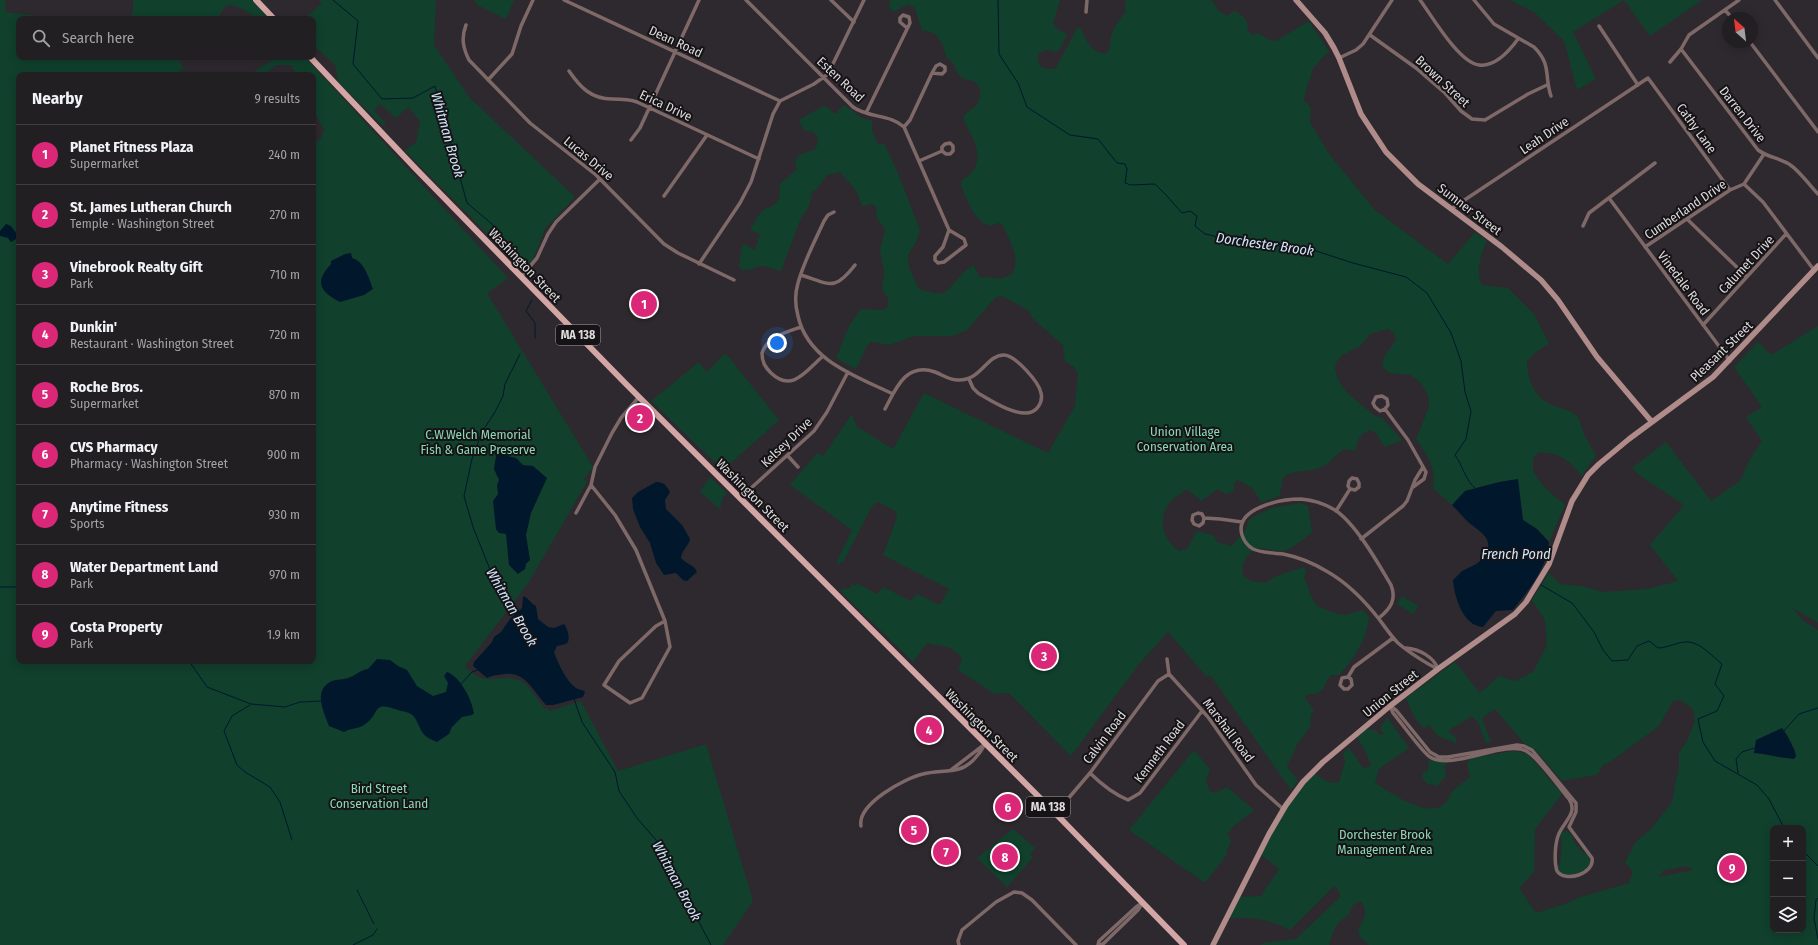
<!DOCTYPE html>
<meta charset="utf-8">
<style>
:root{--surface:#221f22;--page:#2e2c2f;--text:#f1f3f6;--muted:#a2a2a5;--line:#3f3d40;--accent:#db2777}
body{margin:0;font-family:"Fira Sans Condensed",sans-serif;background:var(--page);color:var(--text)}
.controls{position:absolute;right:12px;bottom:12px;display:grid;overflow:hidden;border-radius:8px;box-shadow:0 2px 10px #0003}
.controls button{width:36px;height:36px;display:grid;place-items:center;padding:0;border:0;border-bottom:1px solid var(--line);background:var(--surface);color:var(--text);font:20px sans-serif}
.compass{position:absolute;left:1722px;top:12px;width:36px;height:36px;border-radius:50%;background:var(--surface);box-shadow:0 2px 10px #0003;rotate:332deg}
.you{position:absolute;left:777px;top:343px;width:14px;height:14px;margin:-10px;border:3px solid #fff;border-radius:50%;background:#1a73e8;box-shadow:0 0 0 6px #1a73e833}
.badge{display:grid;place-items:center;width:26px;height:26px;border-radius:50%;background:var(--accent);color:#fff;font-size:13px;font-weight:700}
.pin{position:absolute;translate:-50% -50%;border:2px solid #fff;box-shadow:0 1px 4px #0006}
.list{margin:0;padding:0;list-style:none}
h2{display:flex;justify-content:space-between;align-items:center;height:52px;margin:0;padding:0 16px;font-size:17px}
h2 small{font-size:13px;font-weight:400;color:var(--muted)}
.list li{display:grid;grid-template-columns:26px 1fr auto;gap:12px;align-items:center;box-sizing:border-box;height:60px;padding:0 16px;border-top:1px solid var(--line)}
.list b{display:block;font-size:15px;white-space:nowrap}
.list p{margin:0;font-size:13px;white-space:nowrap;color:var(--muted)}
.list em{font-size:13px;font-style:normal;color:var(--muted)}
.icon{flex:none;width:22px;height:22px;fill:none;stroke:currentColor;stroke-width:2;stroke-linecap:round;stroke-linejoin:round}
.map{position:relative;flex:none;width:1818px;height:945px;overflow:hidden}
.search{position:absolute;background:var(--surface);box-shadow:0 2px 10px #0003;left:16px;top:16px;width:300px;height:44px;display:flex;align-items:center;gap:10px;box-sizing:border-box;padding:0 14px;border-radius:8px;color:var(--muted);font-size:15px}
.panel{position:absolute;background:var(--surface);box-shadow:0 2px 10px #0003;left:16px;top:72px;width:300px;height:592px;border-radius:8px}
.map>svg:first-child{display:block}
.green{fill:#11402d;fill-rule:evenodd}
.water{fill:#01182c}
.lines{fill:none;stroke-linecap:round;stroke-linejoin:round}
.stream{stroke:#01182c;stroke-width:1}
.street{stroke:#7f6968;stroke-width:3.5}
.secondary{stroke:#af8b8a;stroke-width:5.5}
.primary{stroke:#d3a6a5;stroke-width:6}
.labels{text-anchor:middle;stroke-width:4;stroke-linejoin:round;paint-order:stroke}
.shield{fill:#151315;stroke:#a19ea0;stroke-width:1}
.shield-label{font-size:12px;font-weight:bold;fill:#dddadc}
.street-label{font-size:13px;fill:#dddadc;stroke:#151315}
.park-label{font-size:13px;fill:#8bd8b4;stroke:#151315}
.water-label{font-size:14px;font-style:italic;fill:#d0e6fb;stroke:#151315}
</style>
<div class="map">
<svg width="1818" height="945" viewBox="0 0 1818 945">
<rect width="100%" height="100%" fill="#2e292e"/>
<path class="green" d="M0,0H6L5,12L62,19H19V57H181L179,61L184,68L179,72L180,75H19V661H313V142L320,140L324,130L313,109V75H296L291,65H277L262,75H250L277,57H305L508,278L487,293L593,467L584,479L587,482L529,582L465,666C486,691 501,670 523,682C530,686 539,702 545,709L547,708L550,711L581,701L618,771L706,744L753,901L723,945H0Z
M133,0H252L269,19H256C252,13 233,2 226,6C223,9 220,15 217,19H130L133,11Z
M319,0H436L434,45L469,97L575,197L545,229L533,260L521,268L405,151L416,142L420,121L408,107L396,118L380,104L374,111L386,123L383,126L338,82L335,65L313,45V42L317,37L313,33V19H304L322,3Z
M474,0H514L506,19L477,5Z
M890,0H1060L1053,23L1055,27L1067,35L1060,49L1054,52C1047,49 1044,49 1038,54C1036,66 1044,71 1056,68L1077,28L1080,27C1086,39 1091,55 1107,53C1111,47 1109,43 1111,37C1114,26 1119,20 1126,12L1125,5L1126,0H1211L1219,11L1227,16L1234,11C1244,15 1248,20 1248,31L1252,35L1258,33L1270,40L1276,41L1309,21L1329,52L1323,57L1312,70L1311,77L1307,85L1304,100L1311,108L1310,122L1329,154L1375,210L1448,264L1475,232L1487,241C1481,253 1475,273 1482,285L1508,288L1534,314L1549,343L1535,353L1527,361C1528,383 1536,400 1557,407C1564,409 1572,411 1577,416C1580,420 1582,429 1584,434C1587,441 1592,448 1596,455L1582,476C1567,459 1563,454 1539,452L1533,458V471L1544,487L1565,505L1549,542L1537,529L1523,520L1521,504L1465,491L1452,505L1433,488C1436,466 1428,456 1416,439C1419,431 1429,410 1429,404C1429,393 1421,380 1412,376C1403,372 1380,378 1383,361C1384,354 1392,346 1396,340L1394,333L1388,329L1370,334L1360,346L1341,356L1336,363L1335,369L1338,380L1347,393L1375,416L1382,418L1402,440L1385,447L1375,432L1370,430C1359,434 1357,440 1356,451L1344,449C1335,454 1330,465 1319,468C1306,473 1295,468 1283,478C1278,499 1285,495 1261,502L1252,488L1238,480L1234,483V491L1226,494L1218,489L1201,501L1187,489C1182,493 1175,497 1171,501C1156,518 1163,540 1179,551L1187,549L1197,531L1213,535L1217,542L1232,546L1246,529L1249,520L1257,515L1272,508L1300,503L1308,506L1312,532C1308,536 1291,549 1286,550C1270,555 1258,538 1246,558C1242,564 1242,569 1243,576L1251,581L1266,583L1274,577L1304,567L1306,571L1304,577L1311,596L1317,606L1334,613L1346,615L1363,610L1369,617C1367,639 1354,659 1339,675H1331L1326,682L1323,690L1315,694H1308L1305,698L1314,711L1311,714L1310,727L1298,743L1287,766L1298,781L1291,790L1211,676H1206L1168,632L1139,664L1071,756L1009,693L995,694L958,670L962,660C956,645 940,646 927,643L913,662L840,591L843,588L849,589L852,584L856,586L857,583L877,594L883,587L911,601L917,594L940,605L949,589L883,555L896,520L897,512L878,502L874,504L869,512L843,562L838,564L836,563L852,530L790,485L817,453L823,456L852,414L856,426L893,449L924,393L1048,453L1075,406L1078,375L1075,368L1065,361L1063,345L1032,318L1029,311L1002,296L995,298L966,331L951,336H914L889,345L875,342H871L867,346L856,369L836,358L849,326L861,309L884,310L888,307V298L882,289L884,272L880,250L885,230L877,218L876,207L873,204L862,206L857,192L840,172L827,175L816,190L812,192L809,206L801,218L781,271C776,270 767,266 762,266C753,267 748,274 739,267L741,249L744,244L755,250L760,234L750,230C754,224 757,216 762,211C767,207 774,207 778,201C782,195 777,189 781,183C782,182 795,171 797,169L795,164C797,153 805,153 814,150L817,145L818,137L811,131H805L799,121L801,119L823,106L827,107L835,114L844,105L862,118L872,121V130L878,145L884,143L897,171L920,230L916,242L908,255L909,267L916,284L921,290L940,294L947,291L964,272L974,265L976,271L981,278C989,275 995,280 1003,278C1028,272 1009,238 1002,224L999,223L989,226C973,219 968,201 961,186V181C965,178 970,175 973,171C985,152 970,135 963,118C969,107 979,110 980,94C981,90 979,86 976,83C972,80 965,80 961,77C954,72 956,61 946,58C945,46 937,29 922,31L915,8L908,4L896,11H892L889,7Z
M1510,0H1702L1650,36L1624,0L1573,32L1596,79L1577,90L1564,41L1535,13Z
M1818,326V623L1793,608L1802,620L1818,630V945H1369L1360,937L1358,930C1363,921 1370,910 1360,901L1353,905L1349,914L1338,923L1333,932L1329,945H1261L1263,943L1296,939L1341,896L1335,885L1290,930C1267,918 1254,918 1229,918L1240,897L1261,896L1279,869L1260,854L1274,823L1306,781L1315,774C1322,778 1330,786 1339,782L1345,762L1343,752L1349,748L1364,769L1371,765L1366,752L1356,735L1364,729L1375,730L1380,735L1384,734L1380,728L1387,717L1409,748L1379,769L1375,783C1390,792 1427,819 1444,804C1448,801 1449,795 1453,791C1458,786 1464,781 1470,778L1467,763L1472,758L1514,751L1528,754L1562,794L1535,829L1534,872L1519,888L1536,913L1568,903L1580,897L1629,883L1633,872L1625,862L1635,843L1652,828L1672,802L1679,765V753L1687,741L1695,721L1693,709L1680,700L1673,701L1659,726L1610,762L1603,765L1600,771L1596,775L1562,781L1536,750L1524,743L1495,709L1482,718L1491,742L1486,743L1478,722L1472,716L1448,731L1456,738V743L1441,737L1440,738L1429,725L1424,729L1413,715L1406,698L1455,662L1480,693L1499,676L1515,681L1533,672L1547,645L1545,620L1532,600L1549,573L1560,584L1582,586L1603,592L1647,589L1678,581L1650,545L1684,505L1639,475L1632,468L1666,442L1711,501L1740,481L1749,461L1762,441L1746,417L1762,407L1734,367L1758,342L1771,355ZM1778,731L1788,736L1789,743L1796,750L1784,758L1769,754L1754,753L1771,732ZM1773,828H1803V930H1773ZM1686,866L1694,870L1659,877L1664,870Z
M724,354L728,356L779,420L723,470L651,401L699,362L707,372Z
M710,477L727,493L723,497L720,509L700,492Z
M1402,596L1418,606L1413,614L1397,604Z
M1194,750L1210,769L1206,780L1210,791L1215,793L1227,787L1254,810C1244,820 1236,821 1228,834L1231,842L1227,850L1226,856L1205,883L1129,830Z
M1430,760L1445,763L1448,766H1444L1446,776L1437,786L1428,784L1422,778L1424,770L1426,773L1429,766L1428,761Z
M1013,829L1035,848L1030,854L1033,857L1007,887L977,858Z
M1567,831L1574,837L1572,839L1583,853L1587,854L1590,858L1591,865C1582,873 1571,878 1560,873L1557,865H1560L1562,841L1560,836L1563,832Z"/>
<path class="water" d="M6,224L11,226L17,234L16,239L11,242L8,238L0,236V231Z
M351,253L352,258C364,261 369,278 373,289L364,295L340,302C320,292 314,282 331,264V261L345,254Z
M497,445L502,448L508,456L516,458L523,465L533,466L547,478L531,513L526,535L530,560L526,564L525,569L518,574L509,565L506,534L499,533L496,529L493,501L498,494L497,485L499,480L494,469L496,456L493,450L494,446Z
M1518,479L1523,520L1537,529L1549,542C1548,567 1528,591 1513,610L1496,611L1483,627C1463,626 1454,596 1453,580C1456,577 1459,574 1462,571C1469,567 1475,566 1481,560C1499,539 1479,532 1467,521C1462,516 1457,510 1452,505L1465,491L1499,482Z
M656,482C664,482 667,486 670,492L665,500L666,509L682,525L690,539C689,546 682,549 681,558C686,564 695,565 697,572L687,581L683,580L676,573L664,575L656,563L650,543L640,527L633,509L632,498L638,492Z
M523,596C529,598 530,603 536,606L538,619L548,627L554,628L564,624C567,627 571,639 567,643C565,645 559,645 557,646L554,652C558,663 566,681 576,688C579,690 582,689 585,692L583,697L553,705H546C533,691 526,672 505,674C498,675 493,675 487,678L473,666L474,662L492,642L494,637L501,632L510,619L522,608Z
M377,659L390,660L398,666L407,670L417,686L433,696L446,692L448,683L444,676L447,672C460,676 472,700 474,713L472,715L462,717L452,727L449,734L437,742C420,735 423,732 415,718C411,712 405,712 398,710C370,700 382,713 364,725C358,729 351,728 344,732L329,726C324,712 312,690 332,681C337,679 343,680 348,678C355,676 360,670 368,669Z
M1782,728C1787,734 1795,749 1796,756L1794,759C1780,758 1768,754 1754,753L1756,740Z"/>
<g class="lines">
<path class="stream" d="M333,0L358,21L353,64L382,99L413,98L435,86L467,203L492,224L524,264
M998,0L999,54L1018,83L1027,107L1070,135L1098,139L1117,163L1125,164L1127,169L1125,183L1131,185L1155,184L1167,196L1182,213L1190,211L1197,216L1195,226L1205,234L1232,240L1304,247L1353,263L1406,277L1427,293L1451,333L1461,361L1465,392L1471,411L1466,439L1455,455C1463,466 1465,480 1476,489
M533,275L543,287
M532,300L526,311L535,323V338
M1541,585L1572,603L1594,632L1603,650L1612,661L1628,660L1637,646L1649,641L1658,648C1667,648 1680,641 1688,642C1700,642 1713,657 1722,664L1715,684L1724,696L1717,711L1698,719L1703,742L1715,761L1757,785L1769,799L1784,828
M0,587H19
M518,611L512,600L495,582L473,527L464,496L472,459L482,432L495,412L503,396L505,384L520,354
M189,661L207,687L251,704L285,707L300,702L323,701
M460,685L472,672L478,670
M574,699L582,722L615,772L619,791L637,818L656,840L711,945
M250,705L232,716L224,731L237,765L245,772L270,787L280,802L292,840
M1783,732L1799,714L1818,708
M1738,773L1736,759L1742,752L1754,748
M1803,851L1818,866
M357,890L374,924
M1818,898L1816,900L1814,918L1818,939
M353,945L373,935L377,929"/>
<path class="street" d="M564,0L780,101
M746,0L853,107C868,118 890,114 904,127L949,230L943,247L935,256V260L938,263L944,262L966,245L964,239L949,230
M831,0L854,22
M1420,0C1432,16 1459,63 1479,65C1495,67 1510,50 1518,39
M1474,0L1494,24L1534,47C1552,65 1544,76 1551,96
M1775,0L1818,58
M1725,10L1732,18
M1086,12L1087,0
M466,25C461,38 463,48 469,60L530,123L596,175L664,244L678,253L734,280
M1599,26L1638,85
M1370,35L1416,68L1445,93L1461,111L1472,119L1485,120L1528,94L1547,85
M1750,42L1818,132
M1681,49L1758,150C1767,157 1779,158 1789,164C1801,172 1808,184 1818,194
M1339,58L1356,50L1363,44L1392,0
M1670,62L1681,49L1689,35L1739,0
M569,71C580,87 591,99 612,99C621,99 629,99 637,102L759,159
M488,80L512,54L521,26L533,0
M866,113L910,23L909,17L903,15L900,18V22L907,28
M904,127L910,120L932,73L936,66L940,64L945,67V71L942,74L932,73
M631,140L640,128L699,0
M919,161L942,151V147L945,144L950,143L953,146V151L950,154H946L942,151
M1744,184L1764,154
M664,196L707,135
M1609,198L1730,361
M1451,209L1648,78L1730,190
M834,212L828,215L824,221C815,241 804,261 798,283C795,293 795,305 798,316C808,361 856,376 893,394
M1687,219L1747,277
M1583,226L1589,213L1655,163
M1645,247L1730,190L1744,184L1763,202L1814,270
M699,264L740,203L751,182L773,114L780,101L814,84L828,74L864,0
M801,275C830,284 834,292 855,265
M521,277L537,258L548,234L556,222L600,179
M1703,325L1786,234
M801,327C787,332 767,337 762,353C762,362 765,367 771,373C792,393 806,371 822,357
M885,409C896,388 906,362 935,372C943,375 949,380 958,380C981,381 986,355 1004,355C1015,355 1039,382 1041,393C1042,397 1041,403 1038,407C1026,424 992,401 978,393L973,388L969,379
M1385,409L1388,405L1387,399L1382,396L1376,397L1373,403L1375,407L1380,411L1385,409L1408,440L1426,472L1424,479L1413,487
M788,456L798,467
M591,485L615,515L636,550L665,621
M740,498L814,431L827,412L848,372
M1336,511L1350,489L1348,486L1349,481L1352,478L1357,479L1359,483V487L1355,490L1350,489
M576,513L591,485L595,467L612,433L621,418L639,397
M1204,518L1203,523L1199,526L1194,524L1192,520L1193,515L1198,513L1202,514L1204,518L1220,519L1242,522
M1361,539L1403,506L1407,501L1415,480L1423,467
M1379,618C1390,609 1397,600 1391,585C1378,563 1356,524 1335,510C1325,504 1312,500 1301,499C1281,499 1234,508 1242,535C1244,541 1248,546 1253,549C1262,553 1274,553 1283,554C1299,557 1315,564 1328,572C1349,584 1364,600 1379,619C1385,627 1391,636 1398,643C1407,651 1427,664 1438,669
M665,621L670,647L642,698L630,703L604,685L619,661L656,626Z
M1406,648C1419,649 1434,657 1438,669
M1167,659L1169,674L1208,717L1256,785L1283,809
M1348,677L1351,679L1352,685L1348,689H1344L1340,685L1342,678L1348,677L1354,667L1393,638
M1390,706L1396,710L1430,752L1439,757H1448L1517,745L1524,746L1532,750L1576,803V812L1569,827L1592,858C1595,874 1565,883 1557,871C1554,862 1555,845 1558,836C1562,823 1579,813 1569,799C1560,788 1537,756 1526,751C1504,740 1452,771 1430,757C1422,752 1401,722 1393,713Z
M951,770L985,744
M1090,773C1101,784 1114,794 1128,800L1140,793L1202,711
M1055,814L1090,773L1158,681L1169,674
M861,826C857,804 905,778 923,774C934,771 948,772 959,769C970,766 980,754 985,744
M959,945L958,941L962,930L996,902L1014,892L1022,893L1032,900L1076,945
M1098,945L1099,941L1136,907L1142,903
M1099,945L1103,944L1138,910L1141,905"/>
<path class="secondary" d="M1296,0L1325,33L1334,48L1339,58L1361,114L1386,152L1418,184L1502,247L1541,280L1558,300L1597,357L1652,422
M1213,945L1269,834L1286,805L1303,782L1323,762L1390,706L1438,669L1515,614L1526,602L1549,564L1572,501L1588,475L1599,464L1629,439L1713,377L1818,266"/>
<path class="primary" d="M256,0L274,19
M310,57L416,169L627,385L1062,820L1184,945"/>
</g>
<g class="labels">
<g class="shield">
<rect x="556" y="325" width="44" height="20" rx="3"/>
<rect x="1026" y="797" width="44" height="20" rx="3"/>
</g>
<g class="shield-label">
<text x="578" y="339">MA 138</text>
<text x="1048" y="811">MA 138</text>
</g>
<g class="street-label">
<text transform="translate(676 41) rotate(25)" y="5">Dean Road</text>
<text transform="translate(841 79) rotate(43)" y="5">Esten Road</text>
<text transform="translate(1443 81) rotate(43)" y="5">Brown Street</text>
<text transform="translate(666 105) rotate(25)" y="5">Erica Drive</text>
<text transform="translate(1743 114) rotate(52)" y="5">Darren Drive</text>
<text transform="translate(1697 128) rotate(54)" y="5">Cathy Lane</text>
<text transform="translate(1544 135) rotate(-34)" y="5">Leah Drive</text>
<text transform="translate(589 158) rotate(40)" y="5">Lucas Drive</text>
<text transform="translate(1470 209) rotate(37)" y="5">Sumner Street</text>
<text transform="translate(1685 209) rotate(-34)" y="5">Cumberland Drive</text>
<text transform="translate(1746 264) rotate(-47)" y="5">Calumet Drive</text>
<text transform="translate(525 265) rotate(46)" y="5">Washington Street</text>
<text transform="translate(1684 283) rotate(53)" y="5">Vinedale Road</text>
<text transform="translate(1721 351) rotate(-44)" y="5">Pleasant Street</text>
<text transform="translate(786 442) rotate(-44)" y="5">Kelsey Drive</text>
<text transform="translate(753 495) rotate(45)" y="5">Washington Street</text>
<text transform="translate(1390 693) rotate(-39)" y="5">Union Street</text>
<text transform="translate(982 725) rotate(45)" y="5">Washington Street</text>
<text transform="translate(1229 730) rotate(53)" y="5">Marshall Road</text>
<text transform="translate(1104 737) rotate(-53)" y="5">Calvin Road</text>
<text transform="translate(1159 751) rotate(-53)" y="5">Kenneth Road</text>
</g>
<g class="park-label">
<text x="1185" y="436">Union Village<tspan x="1185" dy="15">Conservation Area</tspan></text>
<text x="478" y="439">C.W.Welch Memorial<tspan x="478" dy="15">Fish &amp; Game Preserve</tspan></text>
<text x="379" y="793">Bird Street<tspan x="379" dy="15">Conservation Land</tspan></text>
<text x="1385" y="839">Dorchester Brook<tspan x="1385" dy="15">Management Area</tspan></text>
</g>
<g class="water-label">
<text transform="translate(448 135) rotate(74)" y="5">Whitman Brook</text>
<text transform="translate(1265 244) rotate(8)" y="5">Dorchester Brook</text>
<text x="1516" y="559">French Pond</text>
<text transform="translate(512 607) rotate(60)" y="5">Whitman Brook</text>
<text transform="translate(677 881) rotate(62)" y="5">Whitman Brook</text>
</g>
</g>
</svg>
<div class="controls">
<button>+</button>
<button>−</button>
<button><svg class="icon" aria-label="layers" viewBox="0 0 24 24"><path d="M12 4l9 5-9 5-9-5zM3 14l9 5 9-5"/></svg></button>
</div>
<svg class="compass" viewBox="-18 -18 36 36"><path d="M0-13l5 13h-10z" fill="#e53935"/><path d="M0 13l5-13h-10z" fill="#a2a2a5"/></svg>
<div class="you"></div>
<div class="pin badge" style="left:644px;top:304px">1</div>
<div class="pin badge" style="left:640px;top:418px">2</div>
<div class="pin badge" style="left:1044px;top:656px">3</div>
<div class="pin badge" style="left:929px;top:730px">4</div>
<div class="pin badge" style="left:914px;top:830px">5</div>
<div class="pin badge" style="left:1008px;top:807px">6</div>
<div class="pin badge" style="left:946px;top:852px">7</div>
<div class="pin badge" style="left:1005px;top:857px">8</div>
<div class="pin badge" style="left:1732px;top:868px">9</div>
<div class="search"><svg class="icon" aria-label="search" viewBox="0 0 24 24"><circle cx="10" cy="10" r="6"/><path d="M15 15l6 6"/></svg>Search here</div>
<section class="panel">
<h2>Nearby<small>9 results</small></h2>
<ul class="list">
<li><span class="badge">1</span><div><b>Planet Fitness Plaza</b><p>Supermarket</p></div><em>240 m</em></li>
<li><span class="badge">2</span><div><b>St. James Lutheran Church</b><p>Temple · Washington Street</p></div><em>270 m</em></li>
<li><span class="badge">3</span><div><b>Vinebrook Realty Gift</b><p>Park</p></div><em>710 m</em></li>
<li><span class="badge">4</span><div><b>Dunkin'</b><p>Restaurant · Washington Street</p></div><em>720 m</em></li>
<li><span class="badge">5</span><div><b>Roche Bros.</b><p>Supermarket</p></div><em>870 m</em></li>
<li><span class="badge">6</span><div><b>CVS Pharmacy</b><p>Pharmacy · Washington Street</p></div><em>900 m</em></li>
<li><span class="badge">7</span><div><b>Anytime Fitness</b><p>Sports</p></div><em>930 m</em></li>
<li><span class="badge">8</span><div><b>Water Department Land</b><p>Park</p></div><em>970 m</em></li>
<li><span class="badge">9</span><div><b>Costa Property</b><p>Park</p></div><em>1.9 km</em></li>
</ul>
</section>
</div>
